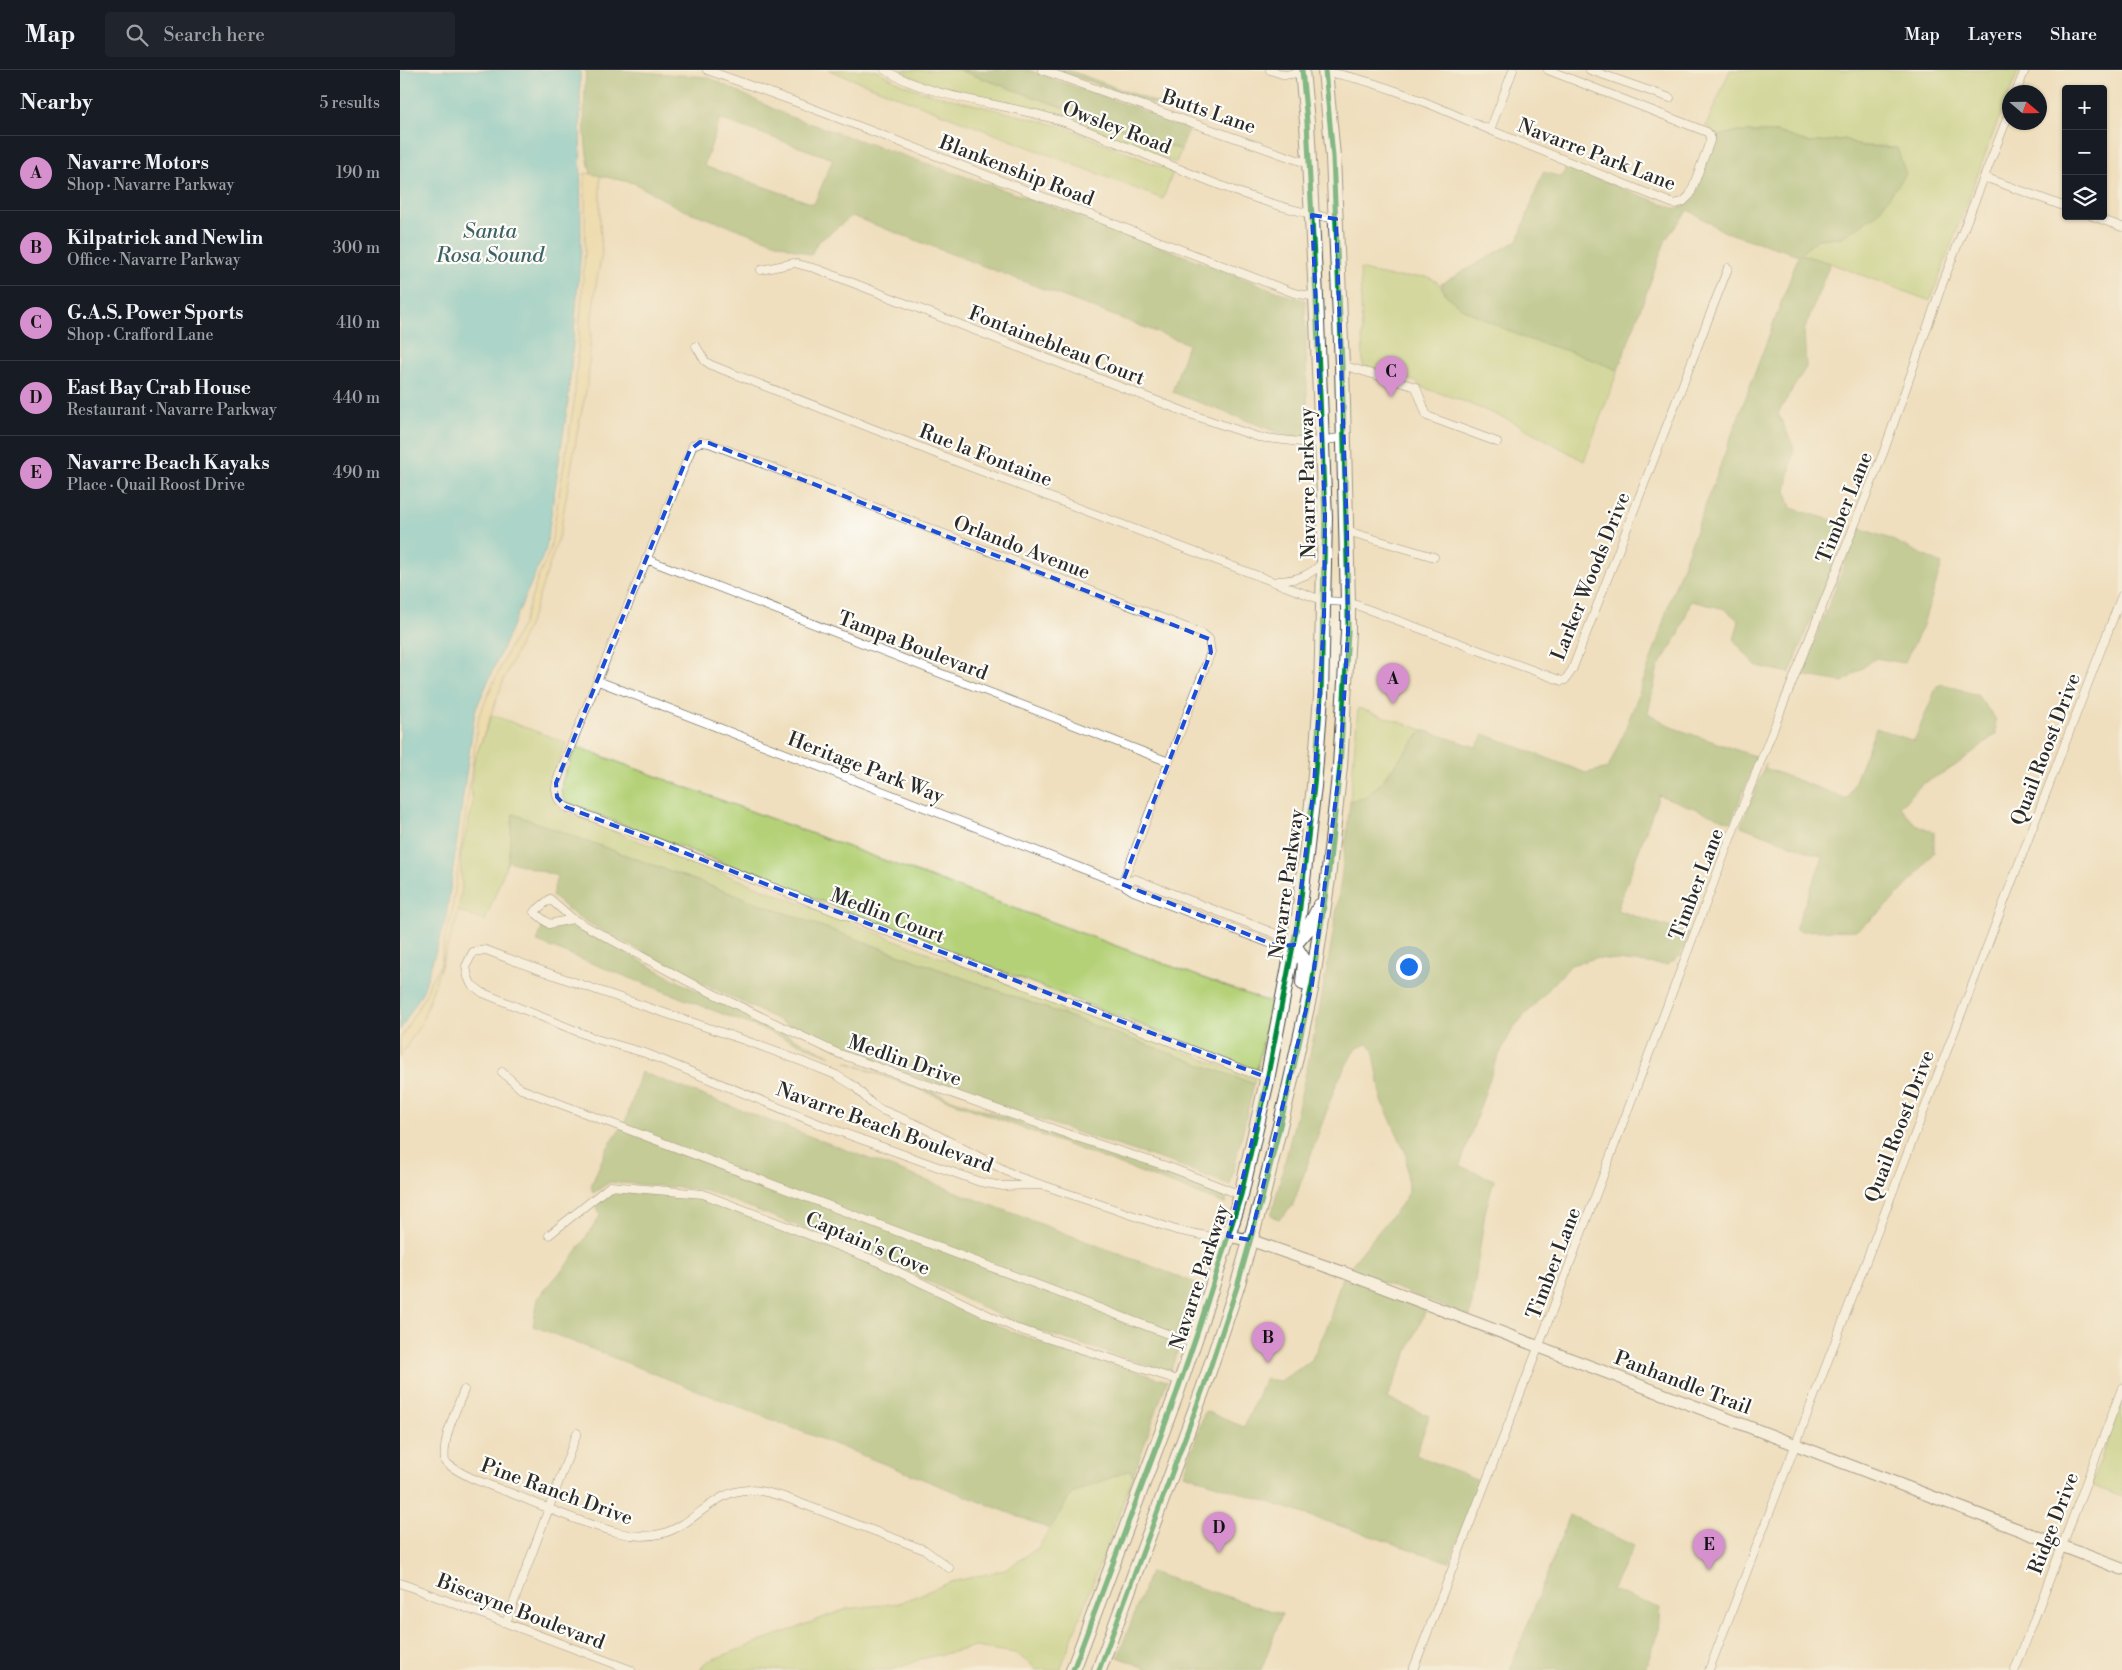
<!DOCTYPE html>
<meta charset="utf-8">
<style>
:root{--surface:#171b24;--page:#20242c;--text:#f1f3f6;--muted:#9ea1a6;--line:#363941;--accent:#d690ce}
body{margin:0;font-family:"Libre Bodoni",serif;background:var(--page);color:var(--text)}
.controls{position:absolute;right:15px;top:15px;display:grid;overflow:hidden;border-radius:5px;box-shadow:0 1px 4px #0004}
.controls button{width:45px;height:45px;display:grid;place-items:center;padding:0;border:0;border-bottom:1px solid var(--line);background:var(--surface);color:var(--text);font:25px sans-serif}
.compass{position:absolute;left:1602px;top:15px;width:45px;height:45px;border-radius:50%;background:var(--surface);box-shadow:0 1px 4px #0004;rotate:110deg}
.you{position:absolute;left:1008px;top:896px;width:18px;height:18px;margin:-12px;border:4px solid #fff;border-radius:50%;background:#1a73e8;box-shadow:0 0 0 8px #1a73e833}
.badge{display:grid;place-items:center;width:32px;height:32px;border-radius:50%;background:var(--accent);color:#111;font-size:16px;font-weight:700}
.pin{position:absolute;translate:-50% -41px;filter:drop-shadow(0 1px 2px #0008)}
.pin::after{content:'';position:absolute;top:26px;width:18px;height:15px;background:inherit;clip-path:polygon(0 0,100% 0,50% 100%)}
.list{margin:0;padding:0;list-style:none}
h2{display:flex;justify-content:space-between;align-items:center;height:65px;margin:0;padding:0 20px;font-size:21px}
h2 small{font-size:16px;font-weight:400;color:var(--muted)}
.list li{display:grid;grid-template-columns:32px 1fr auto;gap:15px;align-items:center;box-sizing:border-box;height:75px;padding:0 20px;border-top:1px solid var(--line)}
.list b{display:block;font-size:19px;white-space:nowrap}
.list p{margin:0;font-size:16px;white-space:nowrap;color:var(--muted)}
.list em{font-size:16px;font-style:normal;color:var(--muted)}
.icon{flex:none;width:28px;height:28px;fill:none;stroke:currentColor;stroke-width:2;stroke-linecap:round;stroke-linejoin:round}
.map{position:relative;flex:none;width:1722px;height:1600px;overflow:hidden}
header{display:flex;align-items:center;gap:30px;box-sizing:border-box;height:70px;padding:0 25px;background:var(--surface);border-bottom:1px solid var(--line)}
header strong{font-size:24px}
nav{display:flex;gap:28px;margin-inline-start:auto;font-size:18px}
.search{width:350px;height:45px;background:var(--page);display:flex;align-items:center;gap:12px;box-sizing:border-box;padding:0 18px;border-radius:5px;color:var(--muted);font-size:19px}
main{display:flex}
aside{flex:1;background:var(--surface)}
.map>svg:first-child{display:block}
.green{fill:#b5d178;stroke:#707e52}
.forest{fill:#90b368;stroke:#5e6f4a;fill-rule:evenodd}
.sand{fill:#eeda9e;stroke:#8c8264}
.water{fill:#5cc8d4;stroke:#447a80}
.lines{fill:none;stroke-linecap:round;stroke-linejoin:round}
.street-casing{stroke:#484641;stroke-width:9}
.secondary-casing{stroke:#484641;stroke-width:13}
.highway-casing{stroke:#484641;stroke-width:16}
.street{stroke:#fff;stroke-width:8}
.secondary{stroke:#fff;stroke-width:11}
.highway{stroke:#fff;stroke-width:14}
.cycleway-casing{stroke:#fdfcf7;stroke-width:8}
.cycleway{stroke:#00873e;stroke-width:5}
.marked{fill:none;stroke:#1d4ed8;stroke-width:4;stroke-dasharray:10 6;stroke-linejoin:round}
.labels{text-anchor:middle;stroke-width:4.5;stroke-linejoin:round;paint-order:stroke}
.street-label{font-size:20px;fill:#2b2b2b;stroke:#fdfcf7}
.water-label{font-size:21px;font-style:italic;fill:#3c6266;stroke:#fdfcf7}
</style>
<header>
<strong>Map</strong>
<div class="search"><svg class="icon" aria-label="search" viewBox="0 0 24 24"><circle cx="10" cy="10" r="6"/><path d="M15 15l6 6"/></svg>Search here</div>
<nav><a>Map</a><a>Layers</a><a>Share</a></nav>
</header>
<main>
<aside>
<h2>Nearby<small>5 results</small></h2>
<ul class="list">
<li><span class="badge">A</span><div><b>Navarre Motors</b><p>Shop · Navarre Parkway</p></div><em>190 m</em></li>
<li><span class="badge">B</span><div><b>Kilpatrick and Newlin</b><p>Office · Navarre Parkway</p></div><em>300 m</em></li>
<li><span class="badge">C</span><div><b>G.A.S. Power Sports</b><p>Shop · Crafford Lane</p></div><em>410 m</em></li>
<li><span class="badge">D</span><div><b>East Bay Crab House</b><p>Restaurant · Navarre Parkway</p></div><em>440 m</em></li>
<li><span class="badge">E</span><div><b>Navarre Beach Kayaks</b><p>Place · Quail Roost Drive</p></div><em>490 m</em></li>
</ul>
</aside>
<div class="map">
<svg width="1722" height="1600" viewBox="0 0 1722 1600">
<rect width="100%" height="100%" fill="#fdfcf7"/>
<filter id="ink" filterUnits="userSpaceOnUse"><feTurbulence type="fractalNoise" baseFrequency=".02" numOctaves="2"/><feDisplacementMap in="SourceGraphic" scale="10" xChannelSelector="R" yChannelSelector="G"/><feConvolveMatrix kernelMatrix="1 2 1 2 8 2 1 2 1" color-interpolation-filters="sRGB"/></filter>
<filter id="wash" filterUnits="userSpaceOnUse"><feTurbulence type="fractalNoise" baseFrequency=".0096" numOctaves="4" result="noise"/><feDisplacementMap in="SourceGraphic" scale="20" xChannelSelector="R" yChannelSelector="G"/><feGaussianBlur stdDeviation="1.12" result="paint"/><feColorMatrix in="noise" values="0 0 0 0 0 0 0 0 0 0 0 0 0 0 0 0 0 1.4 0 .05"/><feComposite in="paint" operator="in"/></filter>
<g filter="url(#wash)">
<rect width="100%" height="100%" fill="#efdfbe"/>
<path class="green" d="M429,0H476L500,13L524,22L665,57L773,102L763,129Z
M495,0H559L781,80L776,93L668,49L527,13Z
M1330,0H1619L1594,61L1530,231L1430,193L1399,184L1418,169L1442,167L1486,76H1461L1445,69L1410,73L1377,62H1335L1315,67L1312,60L1306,56Z
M960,199C971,202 983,206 995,207C1018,209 1033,198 1046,225L1124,268L1172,282L1218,300L1184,391L1114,352L1060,330L1021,317L1017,312L963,296Z
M958,638L1023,660L977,717L963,728L950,731Z
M92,645L167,673C157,696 138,724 164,742L855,1009L854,1014L113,744L108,791L85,851L58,841L62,817L60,787L73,733L71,718L74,691Z
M177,677L871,933L857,1000L168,733C151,720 171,692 177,677Z
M1722,1333V1427L1691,1415Z
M730,1400L733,1406L660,1600H635L632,1595L615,1583L575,1577L521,1589L493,1600H300L306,1592L446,1539L499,1533L551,1512L605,1500L638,1478L672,1423Z"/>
<path class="forest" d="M186,0H217L308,7L388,46L677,145L892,227L905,230L908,369L890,367L772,322L788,274L452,146L417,173L411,185L281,139L234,113L191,104C182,70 184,35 186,0ZM320,49L433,89L414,134L304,96Z
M559,0H628L789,57L781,80Z
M656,0H668L793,46V48Z
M1335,62H1377L1410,73L1445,69L1461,76L1497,78L1506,104L1476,145L1442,167L1418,169L1400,184L1430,193L1404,261L1406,297L1378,343L1394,378L1386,421L1391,438L1448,455L1390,603L1356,596L1334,570L1339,551L1325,539L1291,531L1279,564L1258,597L1248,643L1274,658L1357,687L1331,752L1259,725L1217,840L1289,864L1280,886L1267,895L1196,888L1171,895L1113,958L1095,993L1060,1096L1094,1110L1085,1142L1070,1247L948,1199L1006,1128L1008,1120L1006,1083L982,1031L973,978L967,974L955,979L937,1012L892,1137L879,1149L871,1146C907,1009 937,872 950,731L963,728L977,717L1023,660L1076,677L1084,664L1186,703L1208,698C1233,644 1253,587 1270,530L1399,185L1325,162L1288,140L1266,169L1218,300L1172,282L1124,268L1061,238L1046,225L1041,214L1118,170L1143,102L1162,107L1166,97L1276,139L1287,135L1295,127L1315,67Z
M1459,458L1488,468L1542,494L1522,558L1504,593L1476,588L1443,612L1401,605Z
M1543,614L1577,625L1595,648L1596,664L1555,696L1521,715L1500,737L1515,754L1534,762V782L1512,810L1485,838L1457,860L1402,861L1395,859L1423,787L1341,756L1366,693L1365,698L1448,729L1476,658L1514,671L1537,616Z
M113,744L854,1014L830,1115L770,1092L681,1064L438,979L290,907L177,847L152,826L157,806L108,791Z
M143,855L150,858L174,855L285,915L431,986L137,872Z
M446,992L678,1073L767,1101L828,1125L825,1134Z
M241,1002L801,1215L770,1302L617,1254L475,1186L305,1120L210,1112L193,1123L191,1116L206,1080L226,1050Z
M212,1121L303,1129L472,1194L614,1263L767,1311L733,1406L730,1400L672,1423L650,1459L133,1256L138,1228L170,1191L200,1146L196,1134Z
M942,1207L1026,1240L987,1328L1029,1346L1016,1385L1081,1411L1049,1492L784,1404L805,1341L844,1357L865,1309L880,1311L911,1291L928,1255Z
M1170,1445L1234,1476L1212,1520L1260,1538L1258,1562L1245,1600H1110Z
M750,1502L882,1544L861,1600H750L718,1587Z"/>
<path class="sand" d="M185,103L200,106V152L202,184L197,209L192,247L188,312L178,359L160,463L132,547L104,609L74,691L71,718L73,733L60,787L62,817L57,848L22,952L0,987V969L26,924L30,912L41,894L45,866L51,848L79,645L108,580L123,554L138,508L150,480L174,333L185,181Z"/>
<path class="water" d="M0,0H180L181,180L168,332L146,479L75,641L46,848L23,921L0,960Z"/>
</g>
<g filter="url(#ink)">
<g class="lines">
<g class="street-casing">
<path id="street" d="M307,0L401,34L894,223L916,227
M485,0C536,31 611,33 667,53C757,86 841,133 936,149
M642,0L909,94
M870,0L885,5L902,2
M1113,0L1090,60L1274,134L1283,132L1290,125L1310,71V66L1307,62L1148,0
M1190,0L1270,28
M926,2C983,11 1038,38 1090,60
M1616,22L1625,0
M1584,107L1666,137
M1692,146L1722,157
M361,200L394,193L417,199L793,345L858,367L909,373L945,367
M296,276L305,291L311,295L560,393L924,531L948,532L1162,611L1165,610L1172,600L1328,198
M942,295L1016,317L1027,346L1097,372
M947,461L1034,487
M246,489L769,692
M878,511C897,510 910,506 923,492
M198,611L722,814L733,821L877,876L894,875
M722,814L811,582L809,569L803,564L309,373L300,372L293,375L159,705C154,718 154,729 166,737L846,1001L868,1008
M722,814L735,809L876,864L894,875
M173,849L149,854L134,842L150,829L173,849L287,911L437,983L679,1068L769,1097L841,1125
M102,1002L121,1019L794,1274
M640,1115L603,1116L580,1112L424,1056L245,983L196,969L83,923L71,914L68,907L66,896L73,882L86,880C201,925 321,958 436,1005L454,1016L472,1034L482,1040L518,1055L616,1106L776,1160L812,1167L828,1166
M149,1165L210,1116L303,1124L474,1190L615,1258L781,1311
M64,1320C55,1343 42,1368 45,1392C65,1408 90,1415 113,1424C148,1438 183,1454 220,1463C235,1467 250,1467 264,1463C295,1454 317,1418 351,1420C362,1420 373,1424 384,1427L525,1480L549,1498
M0,1513L231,1600
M106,1553L177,1363
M1013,1600L1138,1278L1338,748L1484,381L1543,212L1610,41
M1309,1600L1722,525
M1615,1600L1722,1318"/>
</g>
<g class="secondary-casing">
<path id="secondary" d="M828,1166L850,1170L945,1203L1722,1499"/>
</g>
<g class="highway-casing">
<path id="highway" d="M903,913L905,892L894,875L910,856L920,836
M673,1600L776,1325L799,1258L841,1125L866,1015L899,845L914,716L921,626L925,448L916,227L907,52L902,0
M699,1600L803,1319L837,1217L862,1129L888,1023L912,915L928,809L940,696L948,562V532L942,295L933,87L925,0"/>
</g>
<use href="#street" class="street"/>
<use href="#secondary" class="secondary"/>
<use href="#highway" class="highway"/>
<g class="cycleway-casing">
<path id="cycleway" d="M673,1600L776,1325L799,1258L841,1125L866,1015L899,845L914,716L921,626L925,448L916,227L907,52L902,0
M699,1600L803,1319L837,1217L862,1129L888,1023L912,915L928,809L940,696L948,562V532L942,295L933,87L925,0"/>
</g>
<use href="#cycleway" class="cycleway"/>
</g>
</g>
<path d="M0 0H1722V1600H0ZM912,145L936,149L947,461L948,562L940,696L912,915L850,1170L828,1166L868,1008L166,737L157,727L156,713L290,380L300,372L309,373L809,569L811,582L722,814L877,876L894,875L914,716L924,549L925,445Z" fill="#efdfbe" fill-opacity=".55" fill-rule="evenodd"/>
<path class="marked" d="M912,145L936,149L947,461L948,562L940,696L912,915L850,1170L828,1166L868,1008L166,737L157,727L156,713L290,380L300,372L309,373L809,569L811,582L722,814L877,876L894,875L914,716L924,549L925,445Z"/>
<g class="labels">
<g class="street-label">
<text transform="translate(809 41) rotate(19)" y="7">Butts Lane</text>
<text transform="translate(717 57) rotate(21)" y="7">Owsley Road</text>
<text transform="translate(1197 84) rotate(21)" y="7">Navarre Park Lane</text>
<text transform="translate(617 100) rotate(21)" y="7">Blankenship Road</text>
<text transform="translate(657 275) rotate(21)" y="7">Fontainebleau Court</text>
<text transform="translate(586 385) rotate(21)" y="7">Rue la Fontaine</text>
<text transform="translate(907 413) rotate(-91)" y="7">Navarre Parkway</text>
<text transform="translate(1444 437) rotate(-68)" y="7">Timber Lane</text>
<text transform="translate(622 477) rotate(21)" y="7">Orlando Avenue</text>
<text transform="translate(1190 506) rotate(-68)" y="7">Larker Woods Drive</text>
<text transform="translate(513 575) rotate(21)" y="7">Tampa Boulevard</text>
<text transform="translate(1645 679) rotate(-69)" y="7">Quail Roost Drive</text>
<text transform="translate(466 697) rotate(21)" y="7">Heritage Park Way</text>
<text transform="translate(886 814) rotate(-82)" y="7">Navarre Parkway</text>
<text transform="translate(1296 814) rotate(-69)" y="7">Timber Lane</text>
<text transform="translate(488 845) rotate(21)" y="7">Medlin Court</text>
<text transform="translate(505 990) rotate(19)" y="7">Medlin Drive</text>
<text transform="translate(1499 1056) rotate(-69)" y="7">Quail Roost Drive</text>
<text transform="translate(485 1057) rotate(20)" y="7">Navarre Beach Boulevard</text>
<text transform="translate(468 1173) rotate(23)" y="7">Captain's Cove</text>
<text transform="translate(1153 1193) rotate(-69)" y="7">Timber Lane</text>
<text transform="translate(799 1207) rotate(-72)" y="7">Navarre Parkway</text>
<text transform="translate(1283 1312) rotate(21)" y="7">Panhandle Trail</text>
<text transform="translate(157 1421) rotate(20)" y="7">Pine Ranch Drive</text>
<text transform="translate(1653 1453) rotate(-69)" y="7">Ridge Drive</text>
<text transform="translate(121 1541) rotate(21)" y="7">Biscayne Boulevard</text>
</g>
<g class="water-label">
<text x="90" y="168">Santa<tspan x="90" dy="24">Rosa Sound</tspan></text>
</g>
</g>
</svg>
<div class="controls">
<button>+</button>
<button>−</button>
<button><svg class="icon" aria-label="layers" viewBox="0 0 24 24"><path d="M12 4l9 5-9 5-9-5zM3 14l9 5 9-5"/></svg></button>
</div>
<svg class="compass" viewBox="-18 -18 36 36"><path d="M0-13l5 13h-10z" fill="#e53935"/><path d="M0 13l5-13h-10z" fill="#9ea1a6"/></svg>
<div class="you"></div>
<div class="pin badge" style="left:993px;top:634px">A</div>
<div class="pin badge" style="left:868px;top:1293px">B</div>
<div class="pin badge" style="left:991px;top:327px">C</div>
<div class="pin badge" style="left:819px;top:1483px">D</div>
<div class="pin badge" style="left:1309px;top:1500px">E</div>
</div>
</main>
